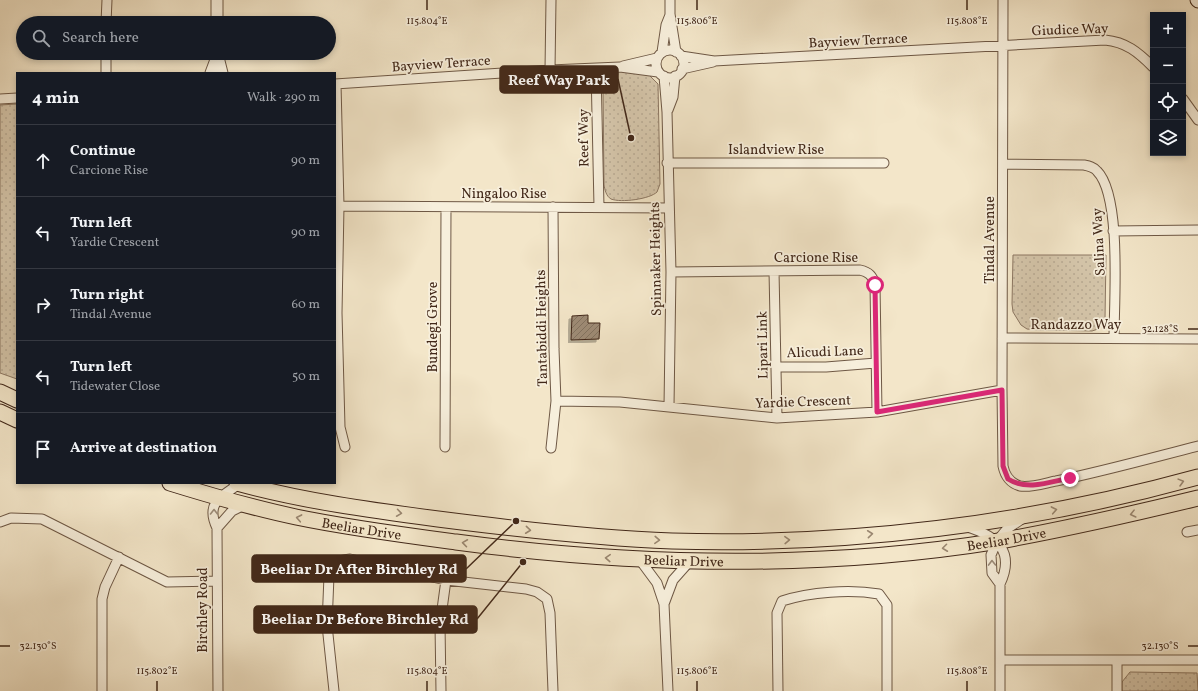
<!DOCTYPE html>
<meta charset="utf-8">
<style>
:root{--surface:#171b24;--page:#20242c;--text:#f1f3f6;--muted:#9ea1a6;--line:#363941}
body{margin:0;font-family:Vollkorn,serif;background:var(--page);color:var(--text)}
.controls{position:absolute;right:12px;top:12px;display:grid;overflow:hidden;border-radius:0px;box-shadow:0 2px 6px #0003}
.controls button{width:36px;height:36px;display:grid;place-items:center;padding:0;border:0;border-bottom:1px solid var(--line);background:var(--surface);color:var(--text);font:20px sans-serif}
.stop{position:absolute;width:12px;height:12px;margin:-9px;border:3px solid #db2777;border-radius:50%;background:#fff}
.stop.end{background:#db2777;border-color:#fff;box-shadow:0 1px 4px #0008}
.list{margin:0;padding:0;list-style:none}
h2{display:flex;justify-content:space-between;align-items:center;height:52px;margin:0;padding:0 16px;font-size:17px}
h2 small{font-size:13px;font-weight:400;color:var(--muted)}
.list li{display:grid;grid-template-columns:26px 1fr auto;gap:12px;align-items:center;box-sizing:border-box;height:72px;padding:0 16px;border-top:1px solid var(--line)}
.list b{display:block;font-size:15px;white-space:nowrap}
.list p{margin:0;font-size:13px;white-space:nowrap;color:var(--muted)}
.list em{font-size:13px;font-style:normal;color:var(--muted)}
.icon{flex:none;width:22px;height:22px;fill:none;stroke:currentColor;stroke-width:2;stroke-linecap:round;stroke-linejoin:round}
.map{position:relative;flex:none;width:1198px;height:691px;overflow:hidden}
.search{position:absolute;background:var(--surface);box-shadow:0 2px 6px #0003;left:16px;top:16px;width:320px;height:44px;display:flex;align-items:center;gap:10px;box-sizing:border-box;padding:0 14px;border-radius:22px;color:var(--muted);font-size:15px}
.panel{position:absolute;background:var(--surface);box-shadow:0 2px 6px #0003;left:16px;top:72px;width:320px;height:412px;border-radius:0px}
.map>svg:first-child{display:block}
.park{fill:url(#park-dots);stroke:#8c7762}
.building{fill:url(#building-hatch);stroke:#422819;filter:url(#shadow)}
.lines{fill:none;stroke-linecap:round;stroke-linejoin:round}
.minor-casing{stroke:#6e5845;stroke-width:11}
.tertiary-casing{stroke:#6e5845;stroke-width:13}
.secondary-casing{stroke:#422819;stroke-width:15}
.trunk-casing{stroke:#422819;stroke-width:17}
.minor{stroke:#f7efdc;stroke-width:9}
.tertiary{stroke:#f7efdc;stroke-width:11}
.secondary{stroke:#f7efdc;stroke-width:13}
.trunk{stroke:#f3e6c9;stroke-width:15}
.oneway{stroke:#9a8771}
.oneway2{stroke:#9c8c7a}
.route{stroke:#db2777;stroke-width:5}
.ticks{fill:none;stroke:#422819;stroke-width:1.5}
.labels{text-anchor:middle;stroke-width:3.5;stroke-linejoin:round;paint-order:stroke}
.street-label{font-size:14px;fill:#422819;stroke:#f7efdc}
.ticks-label{font-size:10px;text-anchor:middle;fill:#422819;stroke:#f7efdc;stroke-width:3.5;stroke-linejoin:round;paint-order:stroke}
.leader{fill:none;stroke:#422819;stroke-width:1.5}
.callout-dot{fill:#422819;stroke:#f7efdc;stroke-width:1.5}
.callout{fill:#422819;stroke:#422819;stroke-width:1.5}
.callout-label{font-size:15px;text-anchor:middle;font-weight:bold;fill:#fff}
</style>
<div class="map">
<svg width="1198" height="691" viewBox="0 0 1198 691">
<defs>
<pattern id="park-dots" width="8" height="8" patternUnits="userSpaceOnUse"><rect width="8" height="8" fill="#d5c6ab"/><path d="M2 2h.1M6 6h.1" fill="none" stroke="#b8aa93" stroke-width="1.8" stroke-linecap="round"/></pattern>
<pattern id="building-hatch" width="6" height="6" patternUnits="userSpaceOnUse"><rect width="6" height="6" fill="#9e8b75"/><path d="M-1 1l2-2M0 6l6-6M5 7l2-2" fill="none" stroke="#82725f"/></pattern>
<filter id="shadow"><feDropShadow dx="-3" dy="3" stdDeviation="0" flood-color="#0004"/></filter>
</defs>
<rect width="100%" height="100%" fill="#f3e6c9"/>
<filter id="stains"><feTurbulence type="fractalNoise" baseFrequency=".005" numOctaves="4"/><feColorMatrix values="0 0 0 0 .2 0 0 0 0 .09 0 0 0 0 .02 0 0 0 .5 -.17"/></filter>
<radialGradient id="worn" r=".72"><stop offset=".6" stop-color="#630" stop-opacity="0"/><stop offset="1" stop-color="#630" stop-opacity=".3"/></radialGradient>
<path class="park" d="M623,71L647,73L658,84L660,184L657,192C650,199 621,203 611,199C606,196 605,190 604,185L603,87C605,75 611,72 623,71Z
M17,104V379L0,373V105Z
M1013,255H1106L1105,319L1098,329L1092,331L1040,330L1027,329L1021,325L1013,312L1012,304Z
M1130,672L1197,673L1198,691H1122V682Z"/>
<path class="building" d="M588,315V323H600L599,339L571,340L572,316Z"/>
<g class="lines">
<g class="minor-casing">
<path id="minor" d="M670,0V14L676,52
M1003,0L1002,390L1003,466C1005,476 1010,483 1020,486C1031,488 1045,483 1056,481C1104,471 1151,458 1198,446
M106,23L107,0
M656 64a14 14 0 1 1 28 0a14 14 0 1 1-28 0Z
M662,52L666,25L670,15
M681,56L714,61L1105,40C1126,42 1138,52 1153,67
M623,66L657,58
M596,69L599,207
M682,69L713,62
M550,70L551,0
M106,73V53
M664,76L667,112L671,272L669,406
M335,84L550,70L620,67L658,72
M336,84L339,206L337,313L340,427L345,447
M0,99L17,98
M1183,99L1198,120
M668,110L673,97L675,76
M667,163H884
M1003,164L1084,165C1089,166 1094,167 1097,171C1122,196 1114,302 1114,338
M339,206L669,208
M1113,231L1198,230
M774,271L777,418
M671,272L860,270C869,272 873,276 875,285L877,412
M1002,338L1198,339
M776,367H826L876,363
M556,401L620,402L777,418L877,412L1002,390
M445,447L446,208
M551,448L556,401L554,349L553,207
M0,522L11,518L42,519L167,582L217,581
M967,527C998,536 1015,552 1000,584V691
M217,528L232,511L244,505
M1187,532L1198,530
M640,560L657,583L664,604L668,691
M1000,584L992,573L991,555L997,541L1007,529L1022,519
M664,604L673,580L689,562
M1000,660H1198
M1117,661V691
M102,691V599L105,587L119,557
M218,691L217,528C205,503 221,497 239,484
M334,691L327,625L329,576C332,564 338,560 350,559L446,580L526,589L537,592L547,599L550,613L553,691
M441,691L440,624L446,580
M778,691L777,613L782,601C810,592 850,589 879,594L887,605V691"/>
</g>
<g class="tertiary-casing">
<path id="tertiary" d="M217,0V23
M217,53L222,73
M211,73L217,57"/>
</g>
<g class="secondary-casing">
<path id="secondary" d="M1197,0L1198,1"/>
</g>
<g class="trunk-casing">
<g id="trunk">
<path d="M0,392L17,400"/>
<path d="M0,412L17,420"/>
<path id="s1" d="M170,483C212,496 253,508 296,517C349,528 403,535 456,542C636,566 819,570 999,541C1066,529 1132,514 1198,498"/>
<path d="M237,483C303,501 370,510 438,519C516,529 593,538 672,541C848,546 1028,524 1198,477"/>
</g>
</g>
<use href="#minor" class="minor"/>
<use href="#tertiary" class="tertiary"/>
<use href="#secondary" class="secondary"/>
<use href="#trunk" class="trunk"/>
</g>
<defs><path id="oneway-chevron" d="M-2-3.5L2.5 0L-2 3.5" fill="none" stroke-width="1.6" stroke-linecap="round" stroke-linejoin="round"/></defs>
<g class="oneway">
<use href="#oneway-chevron" transform="translate(1181 482) rotate(-15)"/>
<use href="#oneway-chevron" transform="translate(1054 510) rotate(-11)"/>
<use href="#oneway-chevron" transform="translate(399 513) rotate(8)"/>
<use href="#oneway-chevron" transform="translate(1133 514) rotate(166)"/>
<use href="#oneway-chevron" transform="translate(299 518) rotate(-169)"/>
<use href="#oneway-chevron" transform="translate(528 530) rotate(6)"/>
<use href="#oneway-chevron" transform="translate(870 534) rotate(-6)"/>
<use href="#oneway-chevron" transform="translate(657 540) rotate(3)"/>
<use href="#oneway-chevron" transform="translate(787 540) rotate(-2)"/>
<use href="#oneway-chevron" transform="translate(465 543) rotate(-172)"/>
<use href="#oneway-chevron" transform="translate(945 548) rotate(173)"/>
<use href="#oneway-chevron" transform="translate(608 558) rotate(-177)"/>
</g>
<g class="oneway2">
<use href="#oneway-chevron" transform="translate(214 512) rotate(-90)"/>
<use href="#oneway-chevron" transform="translate(992 563) rotate(-91)"/>
</g>
<g class="lines">
<path class="route" d="M875,285L877,412L1002,390L1003,466L1008,479C1027,491 1050,482 1070,478"/>
</g>
<path class="ticks" d="M427,0V10M697,0V10M967,0V10M1188,329H1198M0,646H10M1188,646H1198M157,681V691M427,681V691M697,681V691M967,681V691"/>
<g class="labels">
<g class="street-label">
<text transform="translate(1070 29) rotate(-2)" y="5">Giudice Way</text>
<text transform="translate(858 40) rotate(-3)" y="5">Bayview Terrace</text>
<text transform="translate(441 63) rotate(-4)" y="5">Bayview Terrace</text>
<text transform="translate(583 138) rotate(-91)" y="5">Reef Way</text>
<text x="776" y="154">Islandview Rise</text>
<text x="504" y="198">Ningaloo Rise</text>
<text transform="translate(989 240) rotate(-90)" y="5">Tindal Avenue</text>
<text transform="translate(1098 242) rotate(-93)" y="5">Salina Way</text>
<text x="816" y="262">Carcione Rise</text>
<text transform="translate(655 259) rotate(-91)" y="5">Spinnaker Heights</text>
<text x="1076" y="329">Randazzo Way</text>
<text transform="translate(432 327) rotate(-90)" y="5">Bundegi Grove</text>
<text transform="translate(541 328) rotate(-91)" y="5">Tantabiddi Heights</text>
<text transform="translate(762 345) rotate(-91)" y="5">Lipari Link</text>
<text transform="translate(825 351) rotate(-2)" y="5">Alicudi Lane</text>
<text transform="translate(803 401) rotate(-2)" y="5">Yardie Crescent</text>
<text dy="5" stroke="none"><textPath href="#s1" startOffset="197">Beeliar Drive</textPath></text>
<text dy="5" stroke="none"><textPath href="#s1" startOffset="845">Beeliar Drive</textPath></text>
<text dy="5" stroke="none"><textPath href="#s1" startOffset="521">Beeliar Drive</textPath></text>
<text transform="translate(202 610) rotate(-90)" y="5">Birchley Road</text>
</g>
</g>
<g class="ticks-label">
<text x="427" y="24">115.804°E</text>
<text x="697" y="24">115.806°E</text>
<text x="967" y="24">115.808°E</text>
<text x="1160" y="332">32.128°S</text>
<text x="38" y="649">32.130°S</text>
<text x="1160" y="649">32.130°S</text>
<text x="157" y="674">115.802°E</text>
<text x="427" y="674">115.804°E</text>
<text x="697" y="674">115.806°E</text>
<text x="967" y="674">115.808°E</text>
</g>
<path class="leader" d="M631 138L618 79M516 521L466 569M523 562L477 619"/>
<g class="callout-dot">
<circle cx="631" cy="138" r="4"/>
<circle cx="516" cy="521" r="4"/>
<circle cx="523" cy="562" r="4"/>
</g>
<g class="callout">
<rect x="500" y="66" width="118" height="27" rx="4"/>
<rect x="252" y="555" width="214" height="27" rx="4"/>
<rect x="254" y="606" width="223" height="27" rx="4"/>
</g>
<g class="callout-label">
<text x="559" y="85">Reef Way Park</text>
<text x="359" y="574">Beeliar Dr After Birchley Rd</text>
<text x="365" y="624">Beeliar Dr Before Birchley Rd</text>
</g>
<rect width="100%" height="100%" filter="url(#stains)"/>
<rect width="100%" height="100%" fill="url(#worn)"/>
</svg>
<div class="controls">
<button>+</button>
<button>−</button>
<button><svg class="icon" aria-label="locate" viewBox="0 0 24 24"><circle cx="12" cy="12" r="6"/><path d="M12 2v4M12 18v4M2 12h4M18 12h4"/></svg></button>
<button><svg class="icon" aria-label="layers" viewBox="0 0 24 24"><path d="M12 4l9 5-9 5-9-5zM3 14l9 5 9-5"/></svg></button>
</div>
<div class="stop" style="left:875px;top:285px"></div>
<div class="stop end" style="left:1070px;top:478px"></div>
<div class="search"><svg class="icon" aria-label="search" viewBox="0 0 24 24"><circle cx="10" cy="10" r="6"/><path d="M15 15l6 6"/></svg>Search here</div>
<section class="panel">
<h2>4 min<small>Walk · 290 m</small></h2>
<ul class="list">
<li><svg class="icon" aria-label="ahead" viewBox="0 0 24 24"><path d="M12 20V5M6 11l6-6 6 6"/></svg><div><b>Continue</b><p>Carcione Rise</p></div><em>90 m</em></li>
<li><svg class="icon" aria-label="left" viewBox="0 0 24 24"><path d="M17 20v-9H6M10 6l-5 5 5 5"/></svg><div><b>Turn left</b><p>Yardie Crescent</p></div><em>90 m</em></li>
<li><svg class="icon" aria-label="right" viewBox="0 0 24 24"><path d="M7 20v-9h11M14 6l5 5-5 5"/></svg><div><b>Turn right</b><p>Tindal Avenue</p></div><em>60 m</em></li>
<li><svg class="icon" aria-label="left" viewBox="0 0 24 24"><path d="M17 20v-9H6M10 6l-5 5 5 5"/></svg><div><b>Turn left</b><p>Tidewater Close</p></div><em>50 m</em></li>
<li><svg class="icon" aria-label="arrive" viewBox="0 0 24 24"><path d="M6 21V4h12l-3 4 3 4H6"/></svg><div><b>Arrive at destination</b></div></li>
</ul>
</section>
</div>
